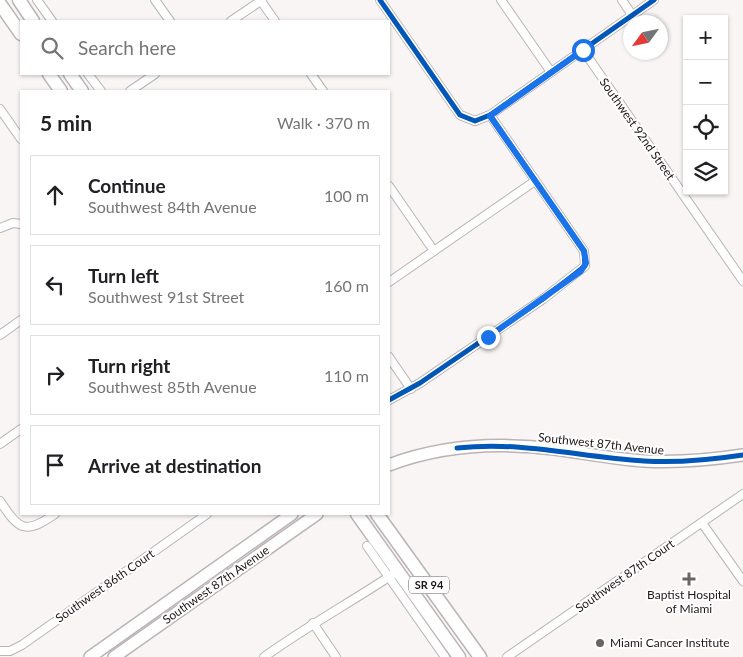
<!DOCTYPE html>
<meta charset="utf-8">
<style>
body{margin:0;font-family:Lato,sans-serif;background:#f2f2f2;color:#202124}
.controls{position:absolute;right:15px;top:15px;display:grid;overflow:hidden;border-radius:0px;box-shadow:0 1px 4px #0004}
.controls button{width:45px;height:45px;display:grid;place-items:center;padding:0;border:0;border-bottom:1px solid #e0e0e0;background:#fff;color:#202124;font:25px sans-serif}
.compass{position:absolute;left:623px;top:15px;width:45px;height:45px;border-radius:50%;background:#fff;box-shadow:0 1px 4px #0004;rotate:237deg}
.stop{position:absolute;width:15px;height:15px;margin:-11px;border:4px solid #1a73e8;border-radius:50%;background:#fff}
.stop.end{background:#1a73e8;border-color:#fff;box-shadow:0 1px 5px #0008}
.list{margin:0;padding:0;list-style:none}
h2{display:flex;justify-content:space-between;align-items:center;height:65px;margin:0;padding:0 20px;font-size:21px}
h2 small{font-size:16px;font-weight:400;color:#757577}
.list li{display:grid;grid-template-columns:32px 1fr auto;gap:15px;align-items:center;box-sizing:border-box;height:80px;margin:0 10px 10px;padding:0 10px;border:1px solid #e0e0e0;border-radius:0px}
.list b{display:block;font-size:19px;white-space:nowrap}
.list p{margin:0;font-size:16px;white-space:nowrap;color:#757577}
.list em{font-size:16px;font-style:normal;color:#757577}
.icon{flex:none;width:28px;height:28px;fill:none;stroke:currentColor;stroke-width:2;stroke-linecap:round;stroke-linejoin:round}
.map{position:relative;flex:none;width:743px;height:657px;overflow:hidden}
.search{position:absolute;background:#fff;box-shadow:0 1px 4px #0004;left:20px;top:20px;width:370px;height:55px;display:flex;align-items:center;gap:12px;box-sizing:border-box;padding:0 18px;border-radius:0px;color:#757577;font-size:19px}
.panel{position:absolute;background:#fff;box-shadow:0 1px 4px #0004;left:20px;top:90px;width:370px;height:425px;border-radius:0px}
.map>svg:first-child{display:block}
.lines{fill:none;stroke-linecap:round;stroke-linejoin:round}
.street-casing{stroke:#bbb3b4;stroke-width:10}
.secondary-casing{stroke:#bbb3b4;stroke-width:14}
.primary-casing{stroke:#bbb3b4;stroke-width:15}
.street{stroke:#fefefe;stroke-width:8}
.secondary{stroke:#fefefe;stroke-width:11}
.primary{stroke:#fefefe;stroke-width:12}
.cycleway-casing{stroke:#fff;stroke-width:8}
.cycleway{stroke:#0057b8;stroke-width:5}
.route{stroke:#1a73e8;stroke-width:6}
.poi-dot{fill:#6c6364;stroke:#fff;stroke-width:2}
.labels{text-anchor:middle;stroke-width:4;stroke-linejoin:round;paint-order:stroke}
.shield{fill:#fff;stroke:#635b5c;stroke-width:1}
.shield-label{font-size:11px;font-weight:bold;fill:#201516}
.street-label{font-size:12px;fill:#201516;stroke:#fff}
.poi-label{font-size:12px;fill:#201516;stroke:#fff}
</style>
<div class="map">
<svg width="743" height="657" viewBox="0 0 743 657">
<rect width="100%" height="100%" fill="#faf5f5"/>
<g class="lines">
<defs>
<g id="street">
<path d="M37,0L52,21"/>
<path d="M155,0L170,21"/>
<path d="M380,0L460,115L475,121L490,115L654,0"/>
<path d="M501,0L551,72"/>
<path d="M622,0L632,15"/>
<path d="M261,1L275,21"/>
<path d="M231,21L262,0"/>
<path d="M583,50L743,281"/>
<path d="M88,74L101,91"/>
<path d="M311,74L323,91"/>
<path d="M130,91L155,74"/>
<path d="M0,109L21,139"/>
<path d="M389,186L434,251"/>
<path d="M0,228L13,223L21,224"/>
<path d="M389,282L535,181"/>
<path d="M0,335L21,320"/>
<path d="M389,357L411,389"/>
<path d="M389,400L420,383L543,299L585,266L584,251L490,115"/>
<path d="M0,444L21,429"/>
<path d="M0,501C19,530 25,535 55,514"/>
<path d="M702,523L743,581"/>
<path d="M367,546L445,657"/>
<path d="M313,623L336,657"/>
<path d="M0,651H10L22,645L207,514"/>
<path d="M264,657C307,626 353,601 398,571"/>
<path d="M507,657L743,494"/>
</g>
<g id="secondary">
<path d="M389,465C442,445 498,442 554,449C584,453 614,459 644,461C678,463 710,460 743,455"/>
<path d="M90,657L292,514"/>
<path d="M114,657L317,514"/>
</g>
<g id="primary">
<path d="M19,0L33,21"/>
<path d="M0,4L21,34"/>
<path d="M49,74L61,91"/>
<path d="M70,74L82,91"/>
<path d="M357,514L459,657"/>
<path d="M377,514L480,657"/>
</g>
</defs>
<use href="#street" class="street-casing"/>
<use href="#secondary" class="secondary-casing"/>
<use href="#primary" class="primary-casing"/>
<use href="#street" class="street"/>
<use href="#secondary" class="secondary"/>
<use href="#primary" class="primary"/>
<defs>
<g id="cycleway">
<path d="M380,0L460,115L475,121L490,115L654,0"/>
<path d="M389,400L420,383L543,299L585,266L584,251L490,115"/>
<path d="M457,448C525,441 578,457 644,461C677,463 710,460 743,455"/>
</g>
</defs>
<use href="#cycleway" class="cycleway-casing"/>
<use href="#cycleway" class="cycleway"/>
</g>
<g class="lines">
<path class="route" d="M488,337L581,271L586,263L584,251L490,116L583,50"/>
</g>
<g class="poi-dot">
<path d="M686.5 571.5h5v5h5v5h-5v5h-5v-5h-5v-5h5z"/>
<circle cx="600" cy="643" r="5"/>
</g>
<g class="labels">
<rect class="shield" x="409" y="576.5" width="40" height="17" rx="4"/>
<g class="shield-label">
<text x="429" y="589">SR 94</text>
</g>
<g class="street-label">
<text transform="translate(637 129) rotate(55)" y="4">Southwest 92nd Street</text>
<text transform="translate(601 444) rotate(6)" y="4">Southwest 87th Avenue</text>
<text transform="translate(625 576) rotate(-35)" y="4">Southwest 87th Court</text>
<text transform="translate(216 585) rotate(-35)" y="4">Southwest 87th Avenue</text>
<text transform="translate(105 586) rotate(-35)" y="4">Southwest 86th Court</text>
</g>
<g class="poi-label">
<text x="689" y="599">Baptist Hospital<tspan x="689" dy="14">of Miami</tspan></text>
<text x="610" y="647" text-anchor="start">Miami Cancer Institute</text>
</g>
</g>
</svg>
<div class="controls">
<button>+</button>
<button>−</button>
<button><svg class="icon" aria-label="locate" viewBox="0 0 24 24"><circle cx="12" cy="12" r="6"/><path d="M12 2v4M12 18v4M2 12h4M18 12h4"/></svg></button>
<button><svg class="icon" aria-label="layers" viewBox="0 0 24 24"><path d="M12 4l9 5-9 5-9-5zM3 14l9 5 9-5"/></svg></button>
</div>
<svg class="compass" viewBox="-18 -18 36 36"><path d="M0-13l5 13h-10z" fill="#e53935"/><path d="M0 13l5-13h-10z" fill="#757577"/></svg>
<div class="stop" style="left:583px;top:50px"></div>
<div class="stop end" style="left:488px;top:337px"></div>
<div class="search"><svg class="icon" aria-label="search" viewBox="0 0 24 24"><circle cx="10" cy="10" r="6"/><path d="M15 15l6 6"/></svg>Search here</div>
<section class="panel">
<h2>5 min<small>Walk · 370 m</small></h2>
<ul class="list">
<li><svg class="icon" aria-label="ahead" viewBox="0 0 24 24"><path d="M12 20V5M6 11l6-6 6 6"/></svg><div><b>Continue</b><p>Southwest 84th Avenue</p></div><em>100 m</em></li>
<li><svg class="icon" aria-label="left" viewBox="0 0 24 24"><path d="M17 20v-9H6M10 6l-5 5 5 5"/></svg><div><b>Turn left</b><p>Southwest 91st Street</p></div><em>160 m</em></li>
<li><svg class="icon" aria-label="right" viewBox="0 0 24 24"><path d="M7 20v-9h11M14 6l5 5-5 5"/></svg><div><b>Turn right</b><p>Southwest 85th Avenue</p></div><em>110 m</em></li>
<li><svg class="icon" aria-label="arrive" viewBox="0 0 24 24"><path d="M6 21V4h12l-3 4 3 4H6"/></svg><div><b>Arrive at destination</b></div></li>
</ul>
</section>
</div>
